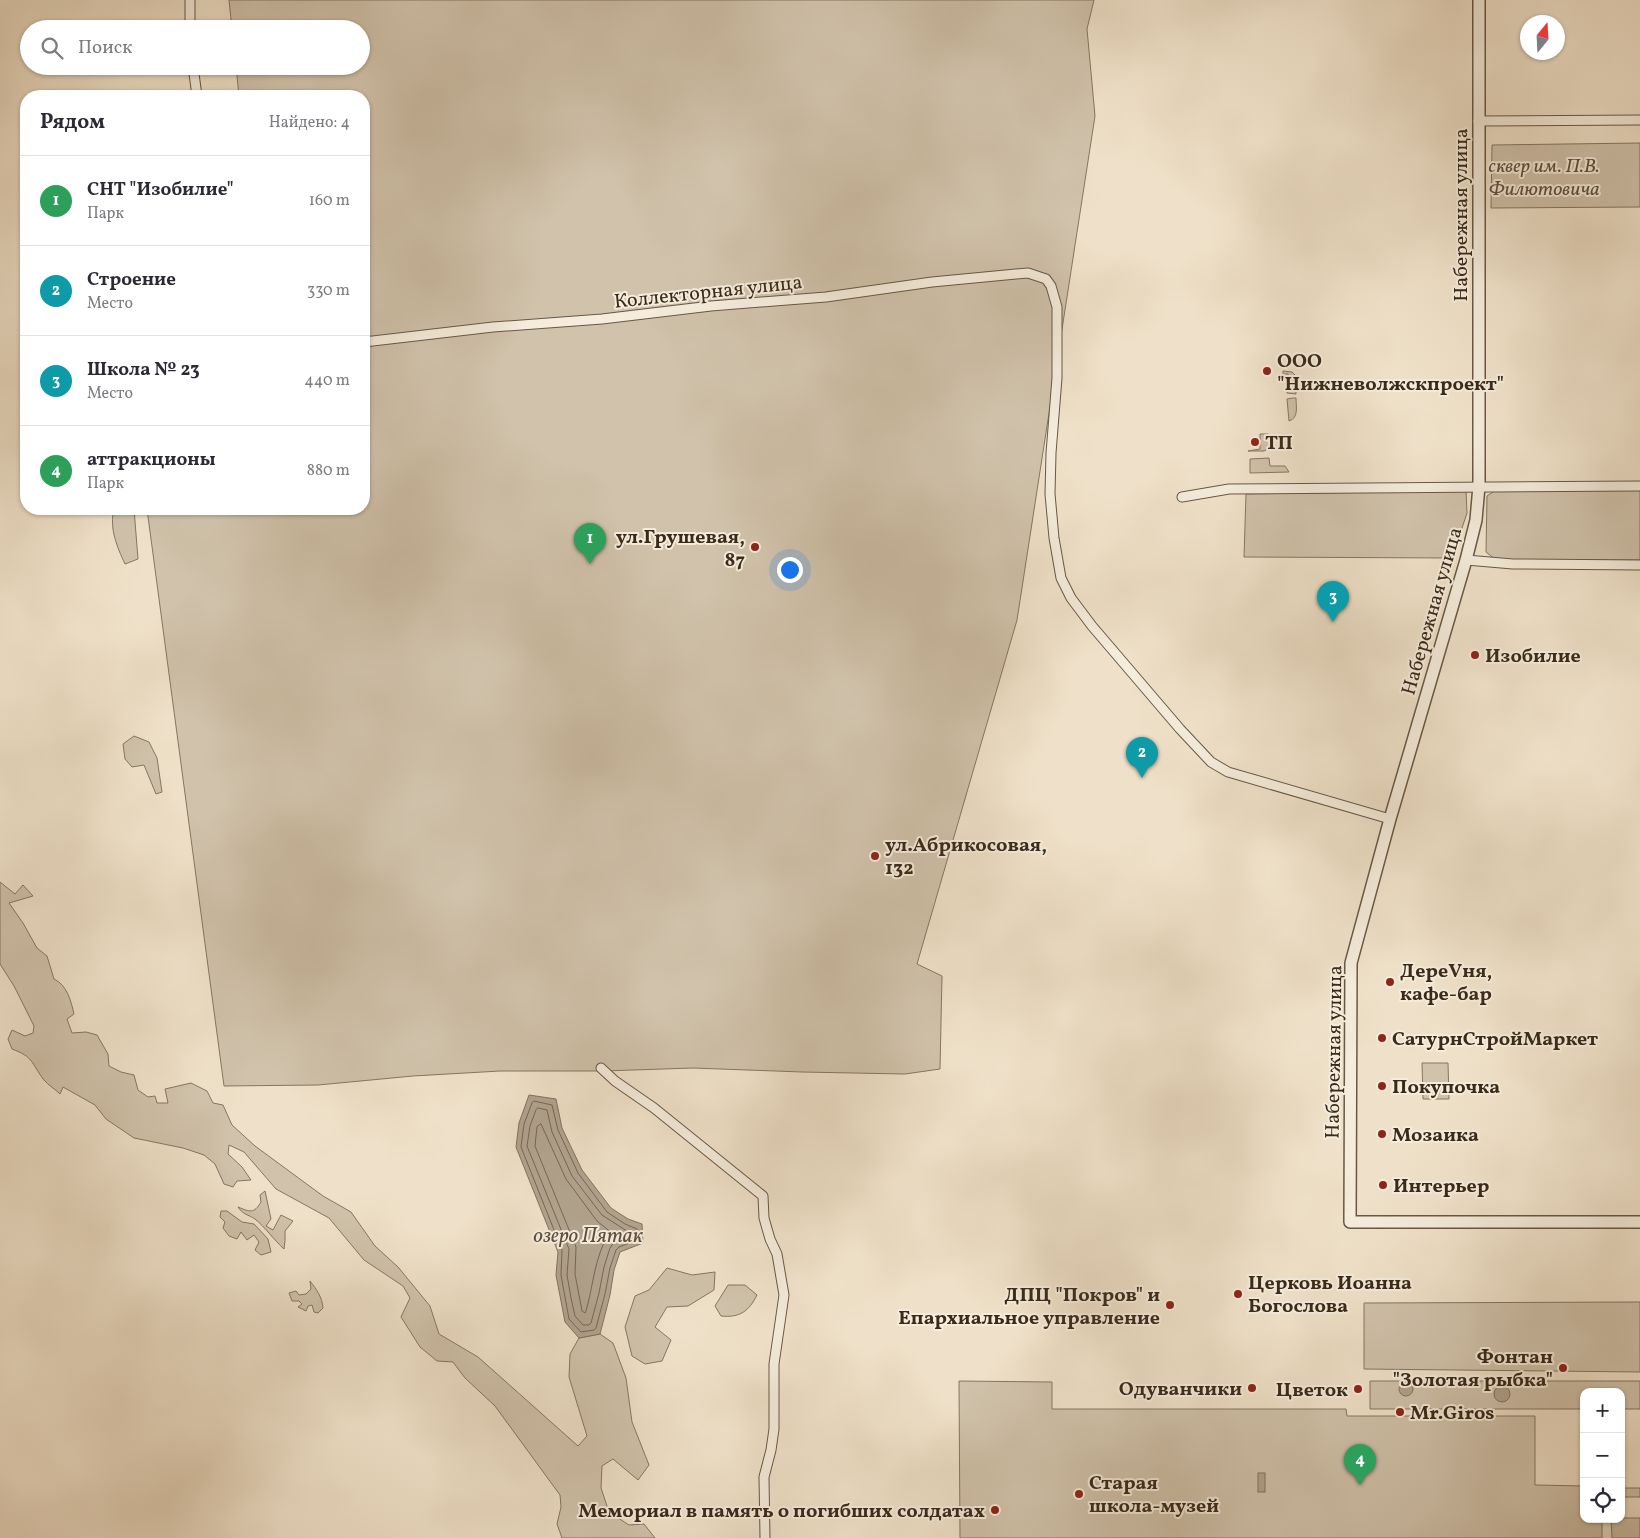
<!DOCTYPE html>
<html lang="ru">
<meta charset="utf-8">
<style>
body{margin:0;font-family:Vollkorn,serif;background:#f7f7f7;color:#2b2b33}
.controls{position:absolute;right:15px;bottom:15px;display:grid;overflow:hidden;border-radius:10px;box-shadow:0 1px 4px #0004}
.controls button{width:45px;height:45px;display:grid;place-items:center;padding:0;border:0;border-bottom:1px solid #e1e1e2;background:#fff;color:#2b2b33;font:25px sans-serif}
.compass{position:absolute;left:1520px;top:15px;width:45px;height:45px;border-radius:50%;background:#fff;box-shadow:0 1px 4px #0004;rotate:18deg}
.you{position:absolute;left:789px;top:569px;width:18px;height:18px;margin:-12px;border:4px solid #fff;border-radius:50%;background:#1a73e8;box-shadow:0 0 0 8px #1a73e833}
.badge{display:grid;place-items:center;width:32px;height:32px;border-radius:50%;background:#d93025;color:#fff;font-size:16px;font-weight:700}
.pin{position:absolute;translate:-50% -41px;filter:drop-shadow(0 1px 2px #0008)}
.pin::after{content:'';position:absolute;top:26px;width:18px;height:15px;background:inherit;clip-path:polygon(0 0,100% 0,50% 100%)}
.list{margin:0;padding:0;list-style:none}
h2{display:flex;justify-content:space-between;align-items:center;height:65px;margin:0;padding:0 20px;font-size:21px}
h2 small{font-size:16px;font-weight:400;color:#7c7c81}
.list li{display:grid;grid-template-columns:32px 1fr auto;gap:15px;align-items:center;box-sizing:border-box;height:90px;padding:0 20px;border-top:1px solid #e1e1e2}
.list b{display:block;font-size:19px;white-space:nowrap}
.list p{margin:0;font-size:16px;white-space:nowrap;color:#7c7c81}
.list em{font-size:16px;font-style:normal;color:#7c7c81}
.icon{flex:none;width:28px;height:28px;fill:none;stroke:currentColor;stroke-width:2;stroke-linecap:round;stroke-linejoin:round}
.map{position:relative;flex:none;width:1640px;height:1538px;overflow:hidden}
.search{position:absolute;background:#fff;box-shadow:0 1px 4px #0004;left:20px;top:20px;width:350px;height:55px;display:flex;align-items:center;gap:12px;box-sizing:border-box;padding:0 18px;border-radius:28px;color:#7c7c81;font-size:19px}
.panel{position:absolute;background:#fff;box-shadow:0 1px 4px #0004;left:20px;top:90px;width:350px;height:425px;border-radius:20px}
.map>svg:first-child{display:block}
.green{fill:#d0c2ab;stroke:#857662}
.water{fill:#b1a38e;stroke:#817360}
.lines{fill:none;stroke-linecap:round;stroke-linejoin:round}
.shore{stroke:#766654;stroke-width:1}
.minor-casing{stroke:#675846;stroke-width:11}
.tertiary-casing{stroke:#675846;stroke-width:14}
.minor{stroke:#f5ecdc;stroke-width:9}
.tertiary{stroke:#f5ecdc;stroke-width:11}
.poi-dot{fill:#8f2418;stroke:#f5ecdc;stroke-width:2}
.labels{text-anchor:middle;stroke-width:4;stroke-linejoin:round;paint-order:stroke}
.park-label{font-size:20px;font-style:italic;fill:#60503e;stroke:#f5ecdc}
.street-label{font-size:20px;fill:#3a2a1a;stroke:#f5ecdc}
.poi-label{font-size:20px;font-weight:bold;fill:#3a2a1a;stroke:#f5ecdc;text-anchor:start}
.water-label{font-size:21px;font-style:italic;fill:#5e4e3d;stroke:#f5ecdc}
</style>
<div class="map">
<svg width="1640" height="1538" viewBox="0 0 1640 1538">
<rect width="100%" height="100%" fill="#efe1c9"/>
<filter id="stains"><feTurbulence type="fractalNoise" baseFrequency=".004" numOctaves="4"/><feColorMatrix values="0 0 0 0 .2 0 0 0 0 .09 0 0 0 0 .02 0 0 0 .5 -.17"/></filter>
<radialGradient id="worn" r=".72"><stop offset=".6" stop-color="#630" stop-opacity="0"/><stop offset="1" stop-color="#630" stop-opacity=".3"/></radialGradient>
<g class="green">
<path d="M229,0H1094L1087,29L1095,116L1017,620L917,964L942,976L940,1069L905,1074L802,1072L693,1068L603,1071H500L413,1076L318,1085L224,1086L147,509H364V96H239L236,66H361V29H232Z"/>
<path d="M1640,143V207L1491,208L1492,145Z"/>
<path d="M1283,371L1292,372L1295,375L1296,394L1287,393L1288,374H1283Z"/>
<path d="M1293,398H1296C1296,406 1299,418 1289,421L1287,399Z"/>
<path d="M1260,434H1268L1272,436L1270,448L1264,451H1248L1260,449Z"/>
<path d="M1269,458L1270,466H1285L1289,472L1250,473V459Z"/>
<path d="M1640,487V560H1496L1486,552L1487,496L1496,490Z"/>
<path d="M1466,491L1467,513L1452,558L1244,557L1246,494Z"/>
<path d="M114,509H134L138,559L125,564C117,547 109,528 114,509Z"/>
<path d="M134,736L149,742L157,758L162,792L156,794L144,765L132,767L125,759L123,744Z"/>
<path d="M0,882L15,894L23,885L33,896L9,903L23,923L37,948L47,956L54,979C67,985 71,1001 74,1014L67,1019L72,1033L86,1032L97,1035L108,1054L109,1066L121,1072L134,1075L138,1090L148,1097L155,1096L157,1103H168L165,1089L191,1083L207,1091L213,1103L223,1105L232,1125L255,1146L323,1196L351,1212L375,1246L398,1267L430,1306L439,1334L478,1357L578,1446L587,1436L569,1377L570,1354L579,1338L600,1334L613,1343L626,1378L632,1422L649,1465L638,1480L613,1459L602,1466L601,1488L609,1512L629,1525L644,1524L655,1538H562L557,1524L561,1507L560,1495L495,1406L465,1378L453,1362L437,1361L420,1347L401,1317L410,1298L403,1286L364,1260L329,1218L276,1189L244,1152L229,1145L228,1154L242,1167L251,1180L237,1181L233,1187L224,1184L215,1164L204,1155L183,1148L134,1138L106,1119L95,1105L63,1087L60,1094C55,1089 48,1085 44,1080C31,1063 34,1057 12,1049L8,1039L12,1030L25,1036L33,1033L34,1026L14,986L0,964Z"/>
<path d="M1422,1063H1448L1449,1099H1423Z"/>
<path d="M265,1191L271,1219L266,1226L273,1230L281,1215L293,1221L285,1231V1241L284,1249C274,1240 265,1227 255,1219C249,1215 242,1214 238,1207C250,1212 254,1214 261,1202L260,1195Z"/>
<path d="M221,1211H227L242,1222L254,1224L268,1239L271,1252L261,1255L255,1250L259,1242L254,1235L247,1240L241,1232L237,1239L229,1236L223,1228L225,1222L220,1217Z"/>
<path d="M667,1268L692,1275L715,1272L714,1290L688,1306L667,1307L655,1327L671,1340L662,1361L645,1364L632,1356L625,1327L635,1296L649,1290Z"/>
<path d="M310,1281C317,1290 322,1297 323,1308L318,1313L314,1312L312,1305L308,1306L306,1311L298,1307L302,1304L299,1301H292L289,1293L296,1291L299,1295L306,1294L311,1289Z"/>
<path d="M728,1285H745L757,1295C749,1311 740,1318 721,1316L715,1306Z"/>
<path d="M1640,1302V1372L1364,1369V1303Z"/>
<path d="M959,1381L1052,1382V1409H1346L1347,1416H1535V1485L1584,1486V1519H1602V1538H960Z"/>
<path d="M1370,1381H1640V1409H1621V1392H1584V1409H1370Z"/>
<rect x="1621" y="1488" width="19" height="9"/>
<path d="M1621,1518H1640V1538H1612L1611,1519Z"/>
</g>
<g class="water">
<path d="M529,1095L556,1099L562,1128L582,1170L611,1208L628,1219L642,1224L643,1243L620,1252L614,1270L610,1295L600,1334L579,1338L565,1322L556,1275L558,1252L516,1147L519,1123Z"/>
<circle cx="1406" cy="1389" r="7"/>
<circle cx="1502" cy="1394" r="8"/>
<rect x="1258" y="1473" width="7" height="19"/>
</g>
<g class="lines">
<g class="shore">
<path d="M534,1101L552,1105L558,1130L578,1173L607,1212L625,1224L637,1229V1240L619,1247L616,1250L610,1268L605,1294L596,1328L594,1330L581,1332L569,1319L561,1275L562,1250L521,1147L524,1124L532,1103Z"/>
<path d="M538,1108L547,1110L552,1132L572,1176L602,1215L630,1233L629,1236L615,1241L610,1248L604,1267L599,1293L591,1323L589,1325H583L575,1316L571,1298L567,1275L569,1249L527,1146L530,1126L536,1110Z"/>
<path d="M541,1124L566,1179L597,1221L612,1233C610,1237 605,1240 603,1245C594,1266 592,1290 586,1311L585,1313L582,1311L575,1274L576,1247L535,1146L537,1127Z"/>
</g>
<defs>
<g id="minor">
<path d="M190,0V29"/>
<path d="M193,66L197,96"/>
<path d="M1478,121L1640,120"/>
<path d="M364,342L493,327L602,319L711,306L826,297L932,282L1016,274L1028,273L1046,279L1051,286L1057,307V378L1051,453L1050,494L1054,538L1061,578L1071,598L1092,626L1180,729L1211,762L1228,772L1390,819"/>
<path d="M1182,497L1229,489L1640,486"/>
<path d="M1466,560L1513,564L1640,565"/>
<path d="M601,1068L615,1081L654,1108L763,1196L764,1218L770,1239L777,1254L784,1295L774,1364V1429L771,1450L764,1477L765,1538"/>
</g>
<path id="tertiary" d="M1479,0V486L1476,520L1466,560L1390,819L1351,963L1350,1222H1640"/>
</defs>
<use href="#minor" class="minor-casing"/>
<use href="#tertiary" class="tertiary-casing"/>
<use href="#minor" class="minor"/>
<use href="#tertiary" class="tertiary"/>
</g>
<g class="poi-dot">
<circle cx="1267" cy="371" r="5"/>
<circle cx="1255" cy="442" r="5"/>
<circle cx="755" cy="547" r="5"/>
<circle cx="1475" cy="655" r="5"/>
<circle cx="875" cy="856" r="5"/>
<circle cx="1390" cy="982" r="5"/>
<circle cx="1382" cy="1038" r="5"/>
<circle cx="1382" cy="1086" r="5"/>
<circle cx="1382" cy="1134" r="5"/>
<circle cx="1383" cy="1185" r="5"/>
<circle cx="1238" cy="1294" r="5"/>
<circle cx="1170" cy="1305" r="5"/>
<circle cx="1563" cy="1368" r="5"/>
<circle cx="1252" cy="1388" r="5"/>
<circle cx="1358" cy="1389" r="5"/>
<circle cx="1400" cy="1412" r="5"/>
<circle cx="1079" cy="1494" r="5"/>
<circle cx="995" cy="1510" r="5"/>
</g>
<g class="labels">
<g class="park-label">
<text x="1544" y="172">сквер им. П.В.<tspan x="1544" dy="23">Филютовича</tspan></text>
</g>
<g class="street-label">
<text transform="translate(1460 215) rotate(-90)" y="7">Набережная улица</text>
<text transform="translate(708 291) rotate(-6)" y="7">Коллекторная улица</text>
<text transform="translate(1431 611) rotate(-74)" y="7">Набережная улица</text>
<text transform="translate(1333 1052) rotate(-89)" y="7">Набережная улица</text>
</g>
<g class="poi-label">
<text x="1277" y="367">ООО<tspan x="1277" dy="23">"Нижневолжскпроект"</tspan></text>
<text x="1265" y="449">ТП</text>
<text x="745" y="543" text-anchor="end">ул.Грушевая,<tspan x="745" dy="23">87</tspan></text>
<text x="1485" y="662">Изобилие</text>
<text x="885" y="851">ул.Абрикосовая,<tspan x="885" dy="23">132</tspan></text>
<text x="1400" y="977">ДереVня,<tspan x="1400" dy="23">кафе-бар</tspan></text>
<text x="1392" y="1045">СатурнСтройМаркет</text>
<text x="1392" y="1093">Покупочка</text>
<text x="1392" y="1141">Мозаика</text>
<text x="1393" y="1192">Интерьер</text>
<text x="1248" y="1289">Церковь Иоанна<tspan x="1248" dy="23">Богослова</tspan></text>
<text x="1160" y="1301" text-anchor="end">ДПЦ "Покров" и<tspan x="1160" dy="23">Епархиальное управление</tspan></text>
<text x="1553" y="1363" text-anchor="end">Фонтан<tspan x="1553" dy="23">"Золотая рыбка"</tspan></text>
<text x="1242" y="1395" text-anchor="end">Одуванчики</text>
<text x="1348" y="1396" text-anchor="end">Цветок</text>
<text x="1410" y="1419">Mr.Giros</text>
<text x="1089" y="1489">Старая<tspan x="1089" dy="23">школа-музей</tspan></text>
<text x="985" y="1517" text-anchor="end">Мемориал в память о погибших солдатах</text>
</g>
<g class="water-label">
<text x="588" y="1242">озеро Пятак</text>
</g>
</g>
<rect width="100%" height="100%" filter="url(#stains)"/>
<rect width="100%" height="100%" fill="url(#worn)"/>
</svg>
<div class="controls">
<button>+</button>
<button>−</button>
<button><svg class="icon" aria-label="locate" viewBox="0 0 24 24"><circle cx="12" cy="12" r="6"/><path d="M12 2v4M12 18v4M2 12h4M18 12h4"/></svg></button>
</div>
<svg class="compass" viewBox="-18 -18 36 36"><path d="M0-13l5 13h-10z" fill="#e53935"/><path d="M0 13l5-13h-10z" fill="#7c7c81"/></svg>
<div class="you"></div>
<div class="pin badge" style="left:590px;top:564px;background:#2e9e5b">1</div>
<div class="pin badge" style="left:1142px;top:778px;background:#0f9aa8">2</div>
<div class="pin badge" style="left:1333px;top:622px;background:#0f9aa8">3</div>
<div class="pin badge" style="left:1360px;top:1485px;background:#2e9e5b">4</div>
<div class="search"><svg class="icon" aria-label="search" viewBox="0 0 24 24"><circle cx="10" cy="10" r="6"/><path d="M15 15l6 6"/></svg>Поиск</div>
<section class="panel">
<h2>Рядом<small>Найдено: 4</small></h2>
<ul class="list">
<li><span class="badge" style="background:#2e9e5b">1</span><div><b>СНТ &quot;Изобилие&quot;</b><p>Парк</p></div><em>160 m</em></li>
<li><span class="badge" style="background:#0f9aa8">2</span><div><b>Строение</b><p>Место</p></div><em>330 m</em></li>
<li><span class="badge" style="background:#0f9aa8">3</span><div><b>Школа № 23</b><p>Место</p></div><em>440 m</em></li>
<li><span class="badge" style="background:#2e9e5b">4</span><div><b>аттракционы</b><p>Парк</p></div><em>880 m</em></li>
</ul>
</section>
</div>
